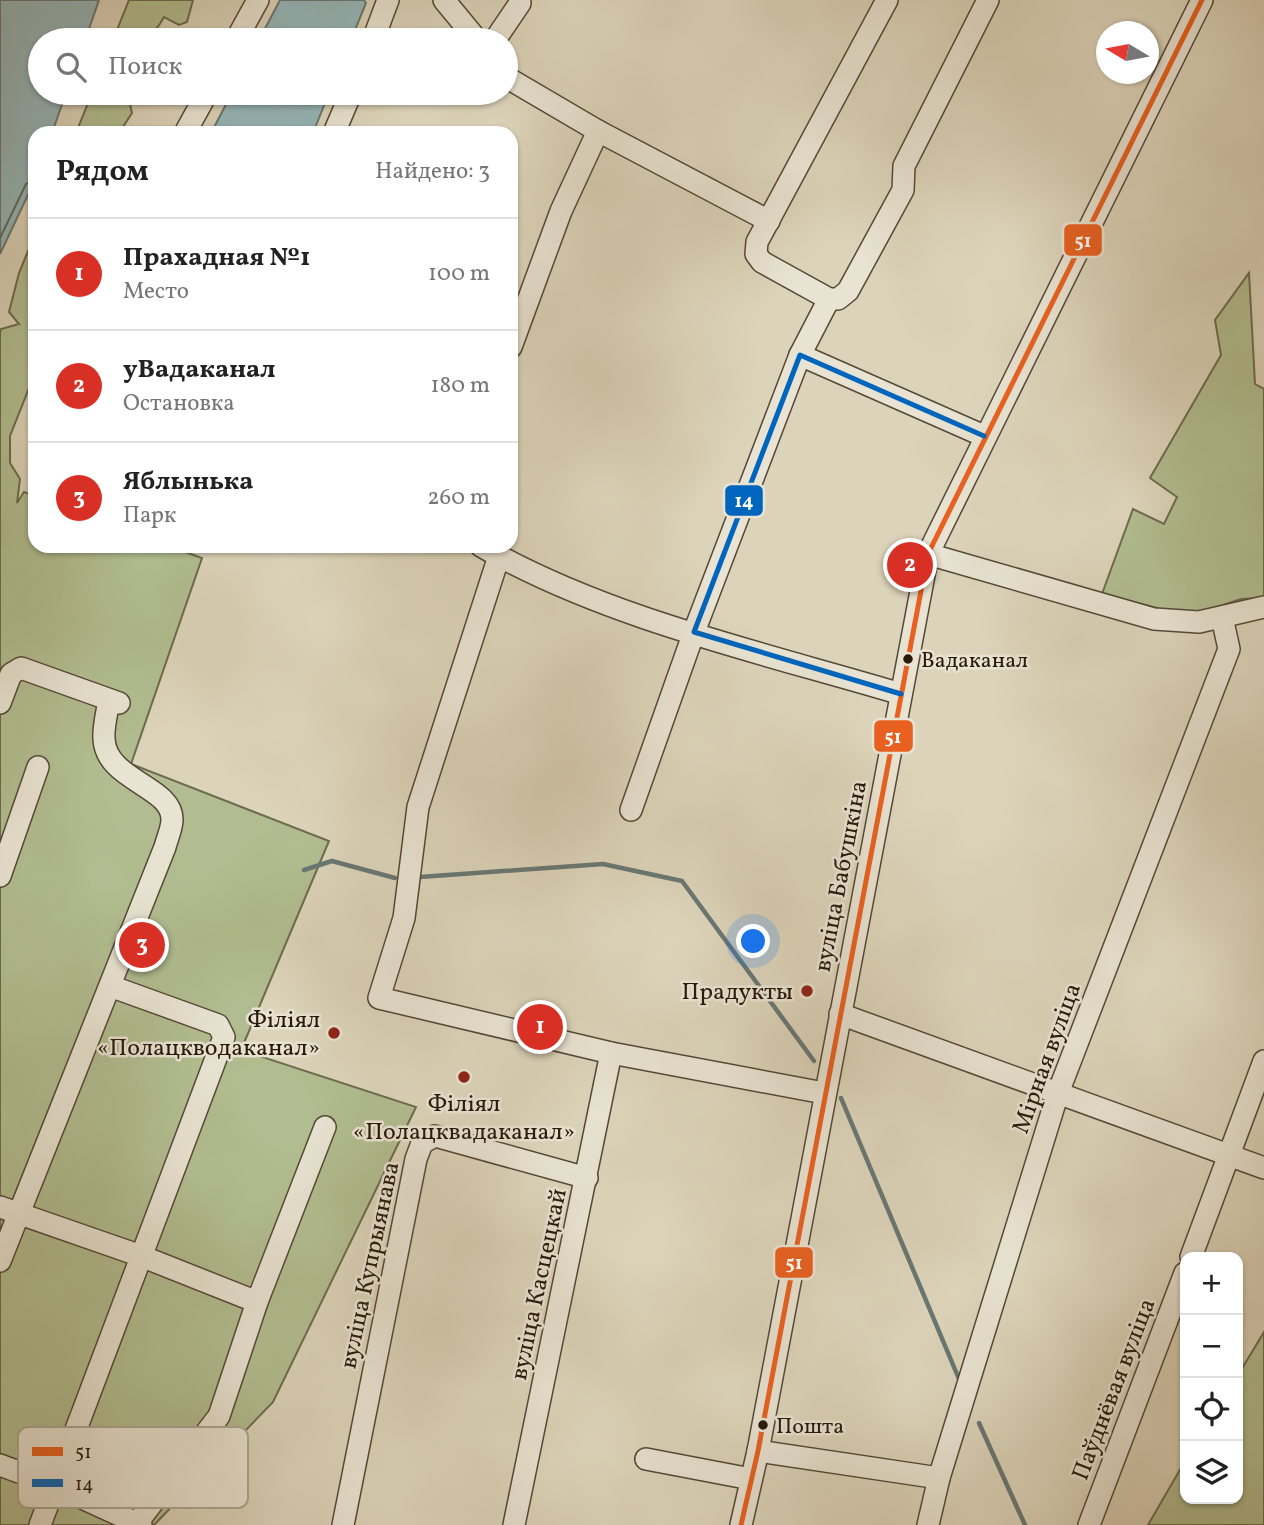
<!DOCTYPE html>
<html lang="ru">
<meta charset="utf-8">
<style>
body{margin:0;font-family:Vollkorn,serif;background:#f6f6f6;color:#222}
.controls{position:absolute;right:21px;bottom:21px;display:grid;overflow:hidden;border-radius:14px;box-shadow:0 2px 5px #0004}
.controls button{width:63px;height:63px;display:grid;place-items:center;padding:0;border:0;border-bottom:2px solid #e0e0e0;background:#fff;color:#222;font:35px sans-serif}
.compass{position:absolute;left:1096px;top:21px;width:63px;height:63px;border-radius:50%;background:#fff;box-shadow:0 2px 5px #0004;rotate:280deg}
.you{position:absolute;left:754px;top:942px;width:24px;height:24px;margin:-18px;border:5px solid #fff;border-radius:50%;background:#1a73e8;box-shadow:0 0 0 10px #1a73e833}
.badge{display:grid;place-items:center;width:46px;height:46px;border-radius:50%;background:#d93025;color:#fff;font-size:23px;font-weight:700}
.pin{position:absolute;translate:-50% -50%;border:4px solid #fff;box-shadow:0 2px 7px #0006}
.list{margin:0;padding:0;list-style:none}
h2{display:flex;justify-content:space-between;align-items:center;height:91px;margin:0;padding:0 28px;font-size:30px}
h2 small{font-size:23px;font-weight:400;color:#767676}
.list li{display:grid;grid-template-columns:46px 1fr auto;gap:21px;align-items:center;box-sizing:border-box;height:112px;padding:0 28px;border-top:2px solid #e0e0e0}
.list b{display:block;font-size:26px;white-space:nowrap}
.list p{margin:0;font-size:23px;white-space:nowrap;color:#767676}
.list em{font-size:23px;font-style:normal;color:#767676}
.icon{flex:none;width:38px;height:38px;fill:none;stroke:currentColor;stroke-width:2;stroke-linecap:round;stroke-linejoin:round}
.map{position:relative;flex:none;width:1264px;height:1525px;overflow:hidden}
.search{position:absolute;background:#fff;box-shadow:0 2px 5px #0004;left:28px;top:28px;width:490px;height:77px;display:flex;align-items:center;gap:18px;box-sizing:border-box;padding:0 24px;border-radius:38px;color:#767676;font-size:26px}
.panel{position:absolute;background:#fff;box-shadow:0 2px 5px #0004;left:28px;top:126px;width:490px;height:427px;border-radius:21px}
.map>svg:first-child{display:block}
.green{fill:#b1bd90;stroke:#6c6b4d;stroke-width:2}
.water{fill:#95b6b9;stroke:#697773;stroke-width:2}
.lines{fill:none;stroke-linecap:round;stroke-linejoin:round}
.shore{stroke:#5e6862;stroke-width:2}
.stream{stroke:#697773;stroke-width:4.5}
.minor-casing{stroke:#554836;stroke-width:24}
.minor{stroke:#e8e3d2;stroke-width:21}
.bus-1-casing{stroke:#e8e3d2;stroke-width:10}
.bus-2-casing{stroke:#e8e3d2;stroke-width:10}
.bus-1{stroke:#e86121;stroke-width:5}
.bus-2{stroke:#0065bd;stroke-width:5}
.bus-dot{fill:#28190a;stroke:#e8e3d2;stroke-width:2.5}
.poi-dot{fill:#8f2418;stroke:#e8e3d2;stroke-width:2.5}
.labels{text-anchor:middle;stroke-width:5;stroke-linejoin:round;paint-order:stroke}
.bus-label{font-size:22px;fill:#28190a;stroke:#e8e3d2;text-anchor:start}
.street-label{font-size:24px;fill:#28190a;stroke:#e8e3d2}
.poi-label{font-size:24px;fill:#28190a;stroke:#e8e3d2;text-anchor:end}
.key{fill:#e8e3d2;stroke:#aea696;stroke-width:2}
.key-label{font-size:19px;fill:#28190a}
.line-badge{stroke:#e8e3d2;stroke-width:2.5}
.badge-label{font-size:19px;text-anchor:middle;font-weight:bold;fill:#fff}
</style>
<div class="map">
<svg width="1264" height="1525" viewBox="0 0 1264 1525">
<rect width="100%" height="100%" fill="#dcd4ba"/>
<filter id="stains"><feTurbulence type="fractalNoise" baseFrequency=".00286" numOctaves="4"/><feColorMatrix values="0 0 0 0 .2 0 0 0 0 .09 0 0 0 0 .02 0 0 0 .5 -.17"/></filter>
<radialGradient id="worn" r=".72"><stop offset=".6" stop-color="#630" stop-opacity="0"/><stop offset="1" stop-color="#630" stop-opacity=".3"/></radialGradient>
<g class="green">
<path d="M129,0H193L187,22L179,25L164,17C150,43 141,40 113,40Z"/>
<path d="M92,93H135L130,104L132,113L119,133H76Z"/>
<path d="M35,234L33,378L10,436V463L20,479L17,503L24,492L35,496V546H169L202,558L131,764L329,841L241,1050L416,1107L273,1402L154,1525H0V333L1,329L19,324L9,312L19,273Z"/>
<path d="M1249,273L1255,384L1264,389V598L1241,599L1202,612L1165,610L1102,594L1133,509L1164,524L1177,497L1150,478L1221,355L1215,320Z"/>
<path d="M1264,1332V1525H1148L1185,1461V1499H1238V1375Z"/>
</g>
<g class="water">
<path d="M0,0H99L85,40H40V93H66L52,133H35V180L0,254Z"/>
<path d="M280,0H364L366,3L351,40H259Z"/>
<path d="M232,93H329L313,133H211Z"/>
</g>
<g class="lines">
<path class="shore" d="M0,238L26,184L35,179"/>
<g class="stream">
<path d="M304,870L332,861L395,878"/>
<path d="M420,877L603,864L682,881L814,1061"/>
<path d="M841,1098L959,1379"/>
<path d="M979,1423L1025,1525"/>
</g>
<defs>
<g id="minor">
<path d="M444,0L477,40"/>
<path d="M887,0L757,242L756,254L762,262L829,299H838L848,291L903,190L904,166L988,0"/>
<path d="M236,40L258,0"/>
<path d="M373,40L388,0"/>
<path d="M495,40L520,3"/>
<path d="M506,77L598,131L769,221"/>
<path d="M185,133L207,93"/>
<path d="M334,133L351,93"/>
<path d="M511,347L561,211L598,131"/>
<path d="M800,355L829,299"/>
<path d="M481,546C605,618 764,653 901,694"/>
<path d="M928,554L1154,619L1199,622L1264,607"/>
<path d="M499,556L418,807L404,918L379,998L611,1053L824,1093"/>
<path d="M0,703L11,674L21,668L119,703"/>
<path d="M631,810L694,632L800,355L984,436"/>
<path d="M0,876L38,767"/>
<path d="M840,1014L1264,1168"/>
<path d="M0,1207L141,1256L257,1302"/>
<path d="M1191,1257L1264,1061"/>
<path d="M0,1261L165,847C167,839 172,828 172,820C173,786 106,781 104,739C103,727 107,713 109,700"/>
<path d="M758,1451L939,1478"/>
<path d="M646,1459L751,1479"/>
<path d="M0,1465L56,1486L141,1525"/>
<path d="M137,1523L219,1416L257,1302L325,1127"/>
<path d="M40,1525L224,1037L218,1025L110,986"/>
<path d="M343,1525L416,1159L422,1143L435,1136L587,1178"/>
<path d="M514,1525L611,1053"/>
<path d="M741,1525L758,1451L928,554L1202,0"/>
<path d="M928,1525L939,1478L1058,1093L1229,649L1222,617"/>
<path d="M1089,1525L1185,1273"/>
</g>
</defs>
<use href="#minor" class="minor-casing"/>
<use href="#minor" class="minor"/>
<defs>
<path id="bus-1" d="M741,1525L758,1451L928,554L1202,0"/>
<path id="bus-2" d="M901,694L694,632L800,355L984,436"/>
</defs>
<use href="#bus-1" class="bus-1-casing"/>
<use href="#bus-2" class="bus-2-casing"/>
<use href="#bus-1" class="bus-1"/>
<use href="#bus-2" class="bus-2"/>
</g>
<g class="bus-dot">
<circle cx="908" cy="659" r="6"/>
<circle cx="763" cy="1425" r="6"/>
</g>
<g class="poi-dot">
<circle cx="807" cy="991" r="7"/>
<circle cx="334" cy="1033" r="7"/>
<circle cx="464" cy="1077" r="7"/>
</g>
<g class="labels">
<g class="bus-label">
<text x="921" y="667">Вадаканал</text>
<text x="776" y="1433">Пошта</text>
</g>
<g class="street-label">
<text transform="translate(840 876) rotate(-79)" y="8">вуліца Бабушкіна</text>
<text transform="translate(1046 1058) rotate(-70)" y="8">Мірная вуліца</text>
<text transform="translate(369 1265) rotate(-78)" y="8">вуліца Купрыянава</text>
<text transform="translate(538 1284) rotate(-78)" y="8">вуліца Касцецкай</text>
<text transform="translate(1113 1389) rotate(-69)" y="8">Паўднёвая вуліца</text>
</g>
<g class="poi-label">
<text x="793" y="999">Прадукты</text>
<text x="320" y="1027">Філіял<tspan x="320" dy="28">«Полацкводаканал»</tspan></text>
<text x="464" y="1111" text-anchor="middle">Філіял<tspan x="464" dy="28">«Полацквадаканал»</tspan></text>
</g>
</g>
<rect x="18" y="1427" width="230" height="81" rx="10" class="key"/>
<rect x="32" y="1447" width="31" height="9" fill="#e86121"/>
<rect x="32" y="1479" width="31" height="8" fill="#0065bd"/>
<g class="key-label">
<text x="75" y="1458">51</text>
<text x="75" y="1490">14</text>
</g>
<g class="line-badge">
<rect x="1063" y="223" width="40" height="34" rx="7" fill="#e86121"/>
<rect x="724" y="484" width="40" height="33" rx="7" fill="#0065bd"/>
<rect x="873" y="719" width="41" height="34" rx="7" fill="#e86121"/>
<rect x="774" y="1246" width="40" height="33" rx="7" fill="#e86121"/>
</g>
<g class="badge-label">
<text x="1083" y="247">51</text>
<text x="744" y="507">14</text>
<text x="893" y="743">51</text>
<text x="794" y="1269">51</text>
</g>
<rect width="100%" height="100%" filter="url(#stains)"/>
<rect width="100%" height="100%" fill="url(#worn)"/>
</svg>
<div class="controls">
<button>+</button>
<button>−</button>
<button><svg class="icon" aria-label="locate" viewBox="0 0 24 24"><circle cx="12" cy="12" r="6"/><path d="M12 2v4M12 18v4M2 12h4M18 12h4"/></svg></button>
<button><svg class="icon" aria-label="layers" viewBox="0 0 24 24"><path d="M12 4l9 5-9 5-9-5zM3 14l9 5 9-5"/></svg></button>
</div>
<svg class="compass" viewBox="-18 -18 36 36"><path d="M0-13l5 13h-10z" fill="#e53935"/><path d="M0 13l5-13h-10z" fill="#767676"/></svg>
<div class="you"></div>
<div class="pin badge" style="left:540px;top:1027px">1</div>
<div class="pin badge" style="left:910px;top:565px">2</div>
<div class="pin badge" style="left:142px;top:945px">3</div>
<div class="search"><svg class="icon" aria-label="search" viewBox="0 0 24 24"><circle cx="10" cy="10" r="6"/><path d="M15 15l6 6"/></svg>Поиск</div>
<section class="panel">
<h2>Рядом<small>Найдено: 3</small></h2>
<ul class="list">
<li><span class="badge">1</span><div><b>Прахадная №1</b><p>Место</p></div><em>100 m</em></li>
<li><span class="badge">2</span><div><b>уВадаканал</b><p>Остановка</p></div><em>180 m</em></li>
<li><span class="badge">3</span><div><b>Яблынька</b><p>Парк</p></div><em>260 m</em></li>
</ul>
</section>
</div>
